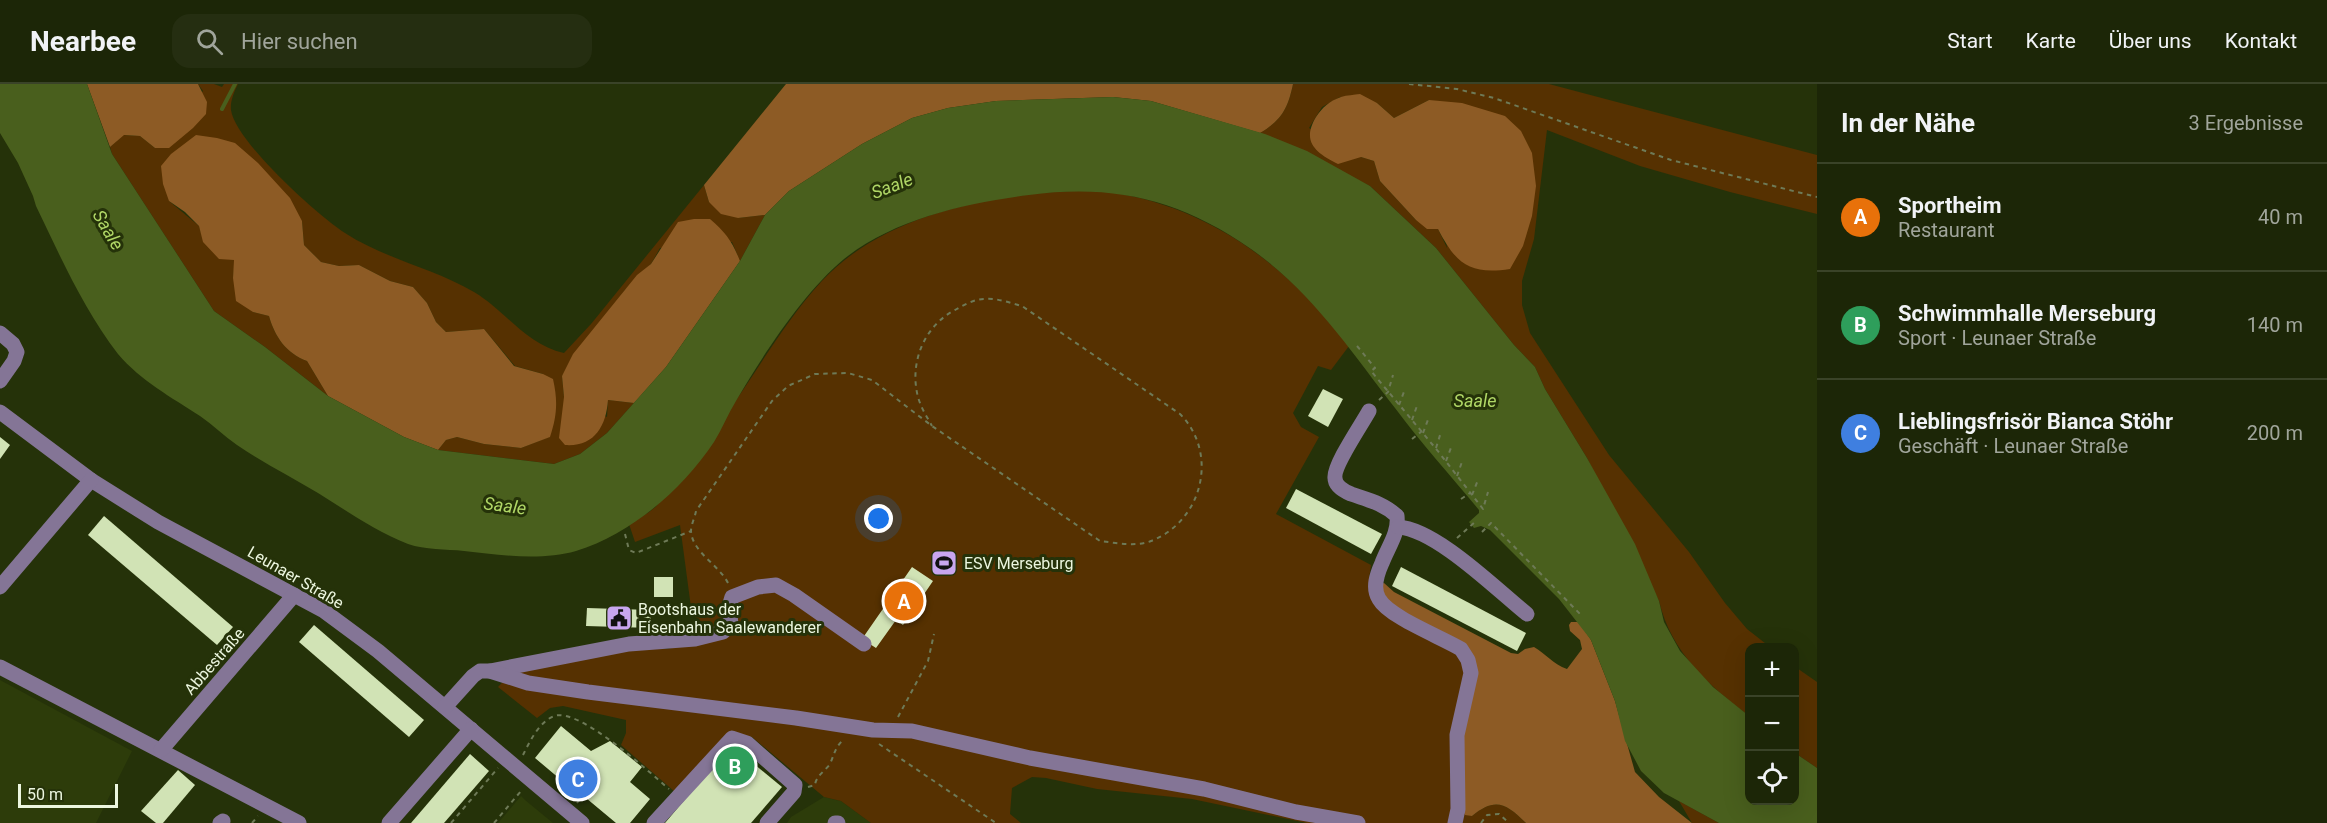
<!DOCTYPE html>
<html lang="de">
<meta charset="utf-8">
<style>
body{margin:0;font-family:Roboto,sans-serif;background:#252e11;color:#f1f3f6}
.controls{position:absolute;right:18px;bottom:18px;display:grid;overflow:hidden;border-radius:12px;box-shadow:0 6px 24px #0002}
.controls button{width:54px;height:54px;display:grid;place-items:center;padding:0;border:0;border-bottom:2px solid #3a4328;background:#1c2607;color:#f1f3f6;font:30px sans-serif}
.scale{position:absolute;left:18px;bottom:15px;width:100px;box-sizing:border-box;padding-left:6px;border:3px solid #ecf6df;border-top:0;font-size:16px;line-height:21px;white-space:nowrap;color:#ecf6df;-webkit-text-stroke:4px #253209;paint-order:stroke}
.you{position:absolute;left:879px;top:435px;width:21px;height:21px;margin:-15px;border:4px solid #fff;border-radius:50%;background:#1a73e8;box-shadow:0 0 0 9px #1a73e833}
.badge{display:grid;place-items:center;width:39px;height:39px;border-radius:50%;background:#2563eb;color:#fff;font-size:20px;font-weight:700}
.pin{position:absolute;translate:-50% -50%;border:3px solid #fff;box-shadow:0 2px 6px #0006}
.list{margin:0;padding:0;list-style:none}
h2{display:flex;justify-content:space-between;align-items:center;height:78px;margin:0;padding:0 24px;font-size:26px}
h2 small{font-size:20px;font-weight:400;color:#a0a59b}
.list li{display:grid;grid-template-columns:39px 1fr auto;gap:18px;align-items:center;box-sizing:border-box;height:108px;padding:0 24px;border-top:2px solid #3a4328}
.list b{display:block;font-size:22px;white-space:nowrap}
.list p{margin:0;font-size:20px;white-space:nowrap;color:#a0a59b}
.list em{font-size:20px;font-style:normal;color:#a0a59b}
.icon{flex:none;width:33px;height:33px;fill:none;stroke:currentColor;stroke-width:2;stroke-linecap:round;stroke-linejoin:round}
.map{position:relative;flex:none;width:1817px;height:739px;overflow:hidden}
header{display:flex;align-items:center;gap:36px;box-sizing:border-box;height:84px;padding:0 30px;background:#1c2607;border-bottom:2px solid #3a4328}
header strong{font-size:28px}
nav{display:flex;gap:33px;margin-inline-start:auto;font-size:21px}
.search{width:420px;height:54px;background:#252e11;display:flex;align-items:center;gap:15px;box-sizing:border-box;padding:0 21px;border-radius:18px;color:#a0a59b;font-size:22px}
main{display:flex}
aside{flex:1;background:#1c2607}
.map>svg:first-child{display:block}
.built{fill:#2d3c0a}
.green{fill:#563101;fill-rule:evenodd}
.forest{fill:#8d5b25}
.water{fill:#495f1d}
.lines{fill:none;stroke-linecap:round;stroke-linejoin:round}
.stream{stroke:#495f1d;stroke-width:4}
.building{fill:#d1e3b5}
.path{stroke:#6e7a57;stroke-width:2;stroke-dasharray:4.5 4.5;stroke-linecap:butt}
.minor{stroke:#847596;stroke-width:15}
.labels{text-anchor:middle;stroke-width:6;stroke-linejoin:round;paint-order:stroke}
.poi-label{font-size:16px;fill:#ecf6df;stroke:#253209;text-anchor:start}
.street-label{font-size:16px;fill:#ecf6df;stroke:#253209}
.water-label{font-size:18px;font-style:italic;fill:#b0d766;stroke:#253209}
</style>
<header>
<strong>Nearbee</strong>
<div class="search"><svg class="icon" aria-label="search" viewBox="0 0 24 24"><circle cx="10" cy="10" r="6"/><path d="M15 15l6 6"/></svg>Hier suchen</div>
<nav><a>Start</a><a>Karte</a><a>Über uns</a><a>Kontakt</a></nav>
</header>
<main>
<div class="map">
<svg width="1817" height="739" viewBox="0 0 1817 739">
<rect width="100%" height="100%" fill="#253209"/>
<g class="built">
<path d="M0,596L132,667L96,739H0Z"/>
<path d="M521,712L525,716L553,739H498Z"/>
<path d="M824,713L841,717L871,739H787L791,733Z"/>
</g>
<g class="green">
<path d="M198,0H214L222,3L224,0H238C234,8 230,18 231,26C235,57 318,132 345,149C385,175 433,184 474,208C506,227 526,261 564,269L591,240L704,101L709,118L738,134L765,131L740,177L732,158L660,164L651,180L625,206L562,292L564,313L607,333L608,316L634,319L607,349L580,370L554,380L438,366L446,356L457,353L484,360L521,364L549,353L543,290L515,282L484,245L446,248L436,238L427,219L413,203L390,197L359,181L339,182L321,178L304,161L302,137L169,117L199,142L204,158L235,176L233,194L253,228L269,232C275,253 286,269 307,277L328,312L265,263L214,227L112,70L110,63L123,51L140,52L155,64L203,7Z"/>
<path d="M1293,0H1549L1817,71V130L1730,108L1640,82L1547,46L1534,155L1522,197V221L1530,249L1609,371L1689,468L1725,519L1747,545L1770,563L1750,564L1749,632C1709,602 1671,568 1659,517L1587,374L1545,305L1535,283L1514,261L1436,164L1370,102L1260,49C1282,36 1288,24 1293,0ZM1340,13L1377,19L1394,34L1429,16L1447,164L1438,145L1416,136L1380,97L1374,77L1361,73L1309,44L1322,23Z"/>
<path d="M1095,106C1203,118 1284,177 1349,262L1331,286L1318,282L1293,329L1301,343L1319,353L1276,430L1371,481L1369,495L1380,501L1463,563L1472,732C1495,713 1506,719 1526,739H1307L1192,715L1097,705L1046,694L1032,693L1012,704L1010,730L1021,739H871L841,717L824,713L752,653L731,650L675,708L621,661L626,649V636L563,622L550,624L537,634L498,603L514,586L629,564L667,565L723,553L692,531L680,441L635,458L629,440C639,434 652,428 659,419C682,395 700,365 720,339C754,293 782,241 821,198C887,126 1002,108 1095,106Z"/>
<path d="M1794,582L1817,598V684L1795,669Z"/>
<path d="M1679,717L1719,739H1692Z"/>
</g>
<g class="forest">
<path d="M87,0H198L207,18L206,30L193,44L169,64H155L140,52L124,51L110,63Z"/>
<path d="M786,0H1293C1288,24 1282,36 1260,49L1151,17L1113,13L996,17L948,24L912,34L862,60L789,107L765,131L738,134L721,130L709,118L704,101Z"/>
<path d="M1360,10L1377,19L1394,34L1429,16L1462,19L1505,32L1521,47L1532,69L1536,102L1532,132L1523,162L1510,185C1470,191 1456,180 1438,145H1427L1416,136L1380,97L1374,77L1361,73L1338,80C1316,69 1301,58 1316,33C1322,24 1329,17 1341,13C1347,11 1354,11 1360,10Z"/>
<path d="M196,51L217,54L235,59L258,79L290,114L302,137L304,161L321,178L339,182L359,181L390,197L413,203L427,219L436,238L446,248L484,245L514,282L543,290L553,295C558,317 557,332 550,353L521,364L484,360L457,353L446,356L438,366L404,353L328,312L307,277C286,269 275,253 269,232L253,228L236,217L233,194L234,176L219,175L203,158L199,142L185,128L169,117L163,100L161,82L171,70Z"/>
<path d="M694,135H710C726,149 732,157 740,177L666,283L634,319L608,316C606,343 594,363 565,361L559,354L564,313L562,292L573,270L637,191L651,180L678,138Z"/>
<path d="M1384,499L1394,508L1511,569L1518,570L1525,565L1534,563C1546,570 1553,580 1567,585L1582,565L1580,556L1570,547L1569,541L1571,538H1579L1591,556L1615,617L1635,688L1659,713L1692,739H1526C1506,719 1495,713 1472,732L1465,731L1462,725L1461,657L1475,581L1389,523L1380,501Z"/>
</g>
<path class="water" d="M0,0H87L112,70L214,227L265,263L328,312L404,353L438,366L554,380L580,370L607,349L666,283L740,177L765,131L789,107L862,60L912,34L948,24L996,17L1113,13L1151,17L1265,50L1307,67L1370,102L1436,164L1514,261L1535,283L1545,305L1587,374L1635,460L1659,517L1664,538L1680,567L1713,603L1749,632L1750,716H1794L1795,669L1817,684V739H1719L1664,709L1641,687L1625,657L1615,617L1591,556L1559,515L1490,446L1481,442L1474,444L1469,438L1479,429V426C1451,392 1421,359 1395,324C1351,267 1311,207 1251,165C1179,115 1114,100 1029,111C966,119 894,135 844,175C803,209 763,271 736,317C728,330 722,345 714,358C682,406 631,450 576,467C541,477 499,471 464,467C446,465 425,466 408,460C375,447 347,427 318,409C291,393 263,379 237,361C224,352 213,341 200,332C171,313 141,297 118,270C84,226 60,172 36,122L33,112L18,79L0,49Z"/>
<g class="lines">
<path class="stream" d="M222,25L235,0"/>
</g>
<g class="building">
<path d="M1323,305L1343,315L1328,343L1308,332Z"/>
<path d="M0,353L10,361L0,375Z"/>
<path d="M1296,405L1382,450L1371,470L1286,424Z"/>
<path d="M104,432L233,543L217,561L88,451Z"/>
<path d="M912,483L933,497L903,541L896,536L876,564L862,555Z"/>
<path d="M1401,483L1526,549L1517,567L1392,502Z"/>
<rect x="654" y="493" width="19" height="20"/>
<path d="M587,524L651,526V544L586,542Z"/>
<path d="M314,541L424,636L409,653L299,558Z"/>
<path d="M561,642L591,667L610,657L642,683L630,698L650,715L630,739H616L586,714L588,712L576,702L573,706L535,674Z"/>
<path d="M731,661L782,703L751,739H665Z"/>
<path d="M470,670L489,687L444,739H411Z"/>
<path d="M178,686L195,701L163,739H156L141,727Z"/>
</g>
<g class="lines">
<g class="path">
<path d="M1409,0L1457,5L1494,14L1671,76L1817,113"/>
<path d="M1357,262L1375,284L1371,287L1437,366L1483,425L1488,408"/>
<path d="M1379,316L1388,308L1393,291"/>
<path d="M1399,321L1405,305"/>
<path d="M1412,336L1418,319"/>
<path d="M1423,349L1429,333"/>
<path d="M1412,355L1422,347"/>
<path d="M1436,364L1441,348"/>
<path d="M1446,377L1452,361"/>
<path d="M1457,392L1463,375"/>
<path d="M1472,411L1478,396"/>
<path d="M1461,415L1470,409"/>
<path d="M1482,448L1491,439L1582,532"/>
<path d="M625,450L629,466L636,469L691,447"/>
<path d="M1457,454L1475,438"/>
<path d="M728,499C719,481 692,468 691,447C691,441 695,433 696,427L772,317L788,302L815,290L848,289L872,296L932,342L1100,457C1117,459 1136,463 1151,457C1203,437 1219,369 1180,330L1022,222C1010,219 998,214 985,215C974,215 964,221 955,226C924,242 909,279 918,313C921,324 927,333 932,342"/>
<path d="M898,633L928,577L934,550"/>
<path d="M879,660L996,739"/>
<path d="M523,671C530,657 539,638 554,632C579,623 649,688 669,705"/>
<path d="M808,703L815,701C816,692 825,687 830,680C834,671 835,664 842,657"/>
<path d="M572,713L579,704"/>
<path d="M577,719L585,709"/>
<path d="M252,739L258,732"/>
<path d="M451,739L498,684"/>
<path d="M494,739L521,707"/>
<path d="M1481,739L1487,731L1499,730L1509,739"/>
</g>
<g class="minor">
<path d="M0,249L13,260L17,268L14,277L0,297"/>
<path d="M1369,327C1362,340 1333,382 1335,394C1335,402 1344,407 1351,410C1368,416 1383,419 1397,432C1399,449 1388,463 1382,479C1377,490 1372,504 1379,515C1389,533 1441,553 1461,565L1468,576L1471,589L1457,651L1458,725L1455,739"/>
<path d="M0,328L91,396L158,438L324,527L378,567L582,739"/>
<path d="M1398,443C1436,445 1497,506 1527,530"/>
<path d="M0,503L91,396"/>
<path d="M0,583L299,739"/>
<path d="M490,587L629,560L695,555L723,548L731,540L729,523L732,513L758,503L776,501L794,511L864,560"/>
<path d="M445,623L473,592L480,587H490L528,599L588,608L796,634L873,646L912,647L1030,674L1204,705L1296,728L1358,739"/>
<path d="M161,666L294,511"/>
<path d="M220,739L223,737"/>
<path d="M389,739L471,645"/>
<path d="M654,739L732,654L747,659L795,701L794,708L767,739"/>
<path d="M835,739H838"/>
</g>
</g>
<defs>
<symbol id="stadium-square" viewBox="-11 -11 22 22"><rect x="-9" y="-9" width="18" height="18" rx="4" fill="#c8a6ef" stroke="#253209"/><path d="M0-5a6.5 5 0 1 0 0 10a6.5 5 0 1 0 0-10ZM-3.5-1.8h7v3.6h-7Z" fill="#111"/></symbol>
<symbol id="civic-square" viewBox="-11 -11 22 22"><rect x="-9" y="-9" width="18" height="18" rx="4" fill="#c8a6ef" stroke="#253209"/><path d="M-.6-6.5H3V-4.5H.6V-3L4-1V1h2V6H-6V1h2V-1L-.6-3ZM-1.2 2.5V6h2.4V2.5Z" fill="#111"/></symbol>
</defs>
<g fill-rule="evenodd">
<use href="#stadium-square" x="929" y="464" width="30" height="30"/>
<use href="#civic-square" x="604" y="519" width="30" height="30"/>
</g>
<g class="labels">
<g class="poi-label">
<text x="964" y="485">ESV Merseburg</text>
<text x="638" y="531">Bootshaus der<tspan x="638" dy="18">Eisenbahn Saalewanderer</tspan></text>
</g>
<g class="street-label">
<text transform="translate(296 493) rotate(30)" y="6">Leunaer Straße</text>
<text transform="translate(214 577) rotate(-49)" y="6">Abbestraße</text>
</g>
<g class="water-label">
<text transform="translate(892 102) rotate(-21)" y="6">Saale</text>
<text transform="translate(108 146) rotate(60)" y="6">Saale</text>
<text x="1475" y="323">Saale</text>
<text transform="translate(505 422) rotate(7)" y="6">Saale</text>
</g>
</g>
</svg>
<div class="controls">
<button>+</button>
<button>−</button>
<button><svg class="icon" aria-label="locate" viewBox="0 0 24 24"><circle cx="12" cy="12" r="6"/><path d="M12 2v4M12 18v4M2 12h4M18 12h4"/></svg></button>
</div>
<div class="scale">50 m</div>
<div class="you"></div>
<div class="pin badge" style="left:904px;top:517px;background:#e8710a">A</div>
<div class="pin badge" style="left:735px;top:682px;background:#2e9e5b">B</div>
<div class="pin badge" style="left:578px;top:695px;background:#3f7fe0">C</div>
</div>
<aside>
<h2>In der Nähe<small>3 Ergebnisse</small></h2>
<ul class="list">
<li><span class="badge" style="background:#e8710a">A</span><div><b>Sportheim</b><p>Restaurant</p></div><em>40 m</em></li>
<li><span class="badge" style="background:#2e9e5b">B</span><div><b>Schwimmhalle Merseburg</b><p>Sport · Leunaer Straße</p></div><em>140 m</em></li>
<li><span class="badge" style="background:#3f7fe0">C</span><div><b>Lieblingsfrisör Bianca Stöhr</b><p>Geschäft · Leunaer Straße</p></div><em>200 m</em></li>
</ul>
</aside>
</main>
